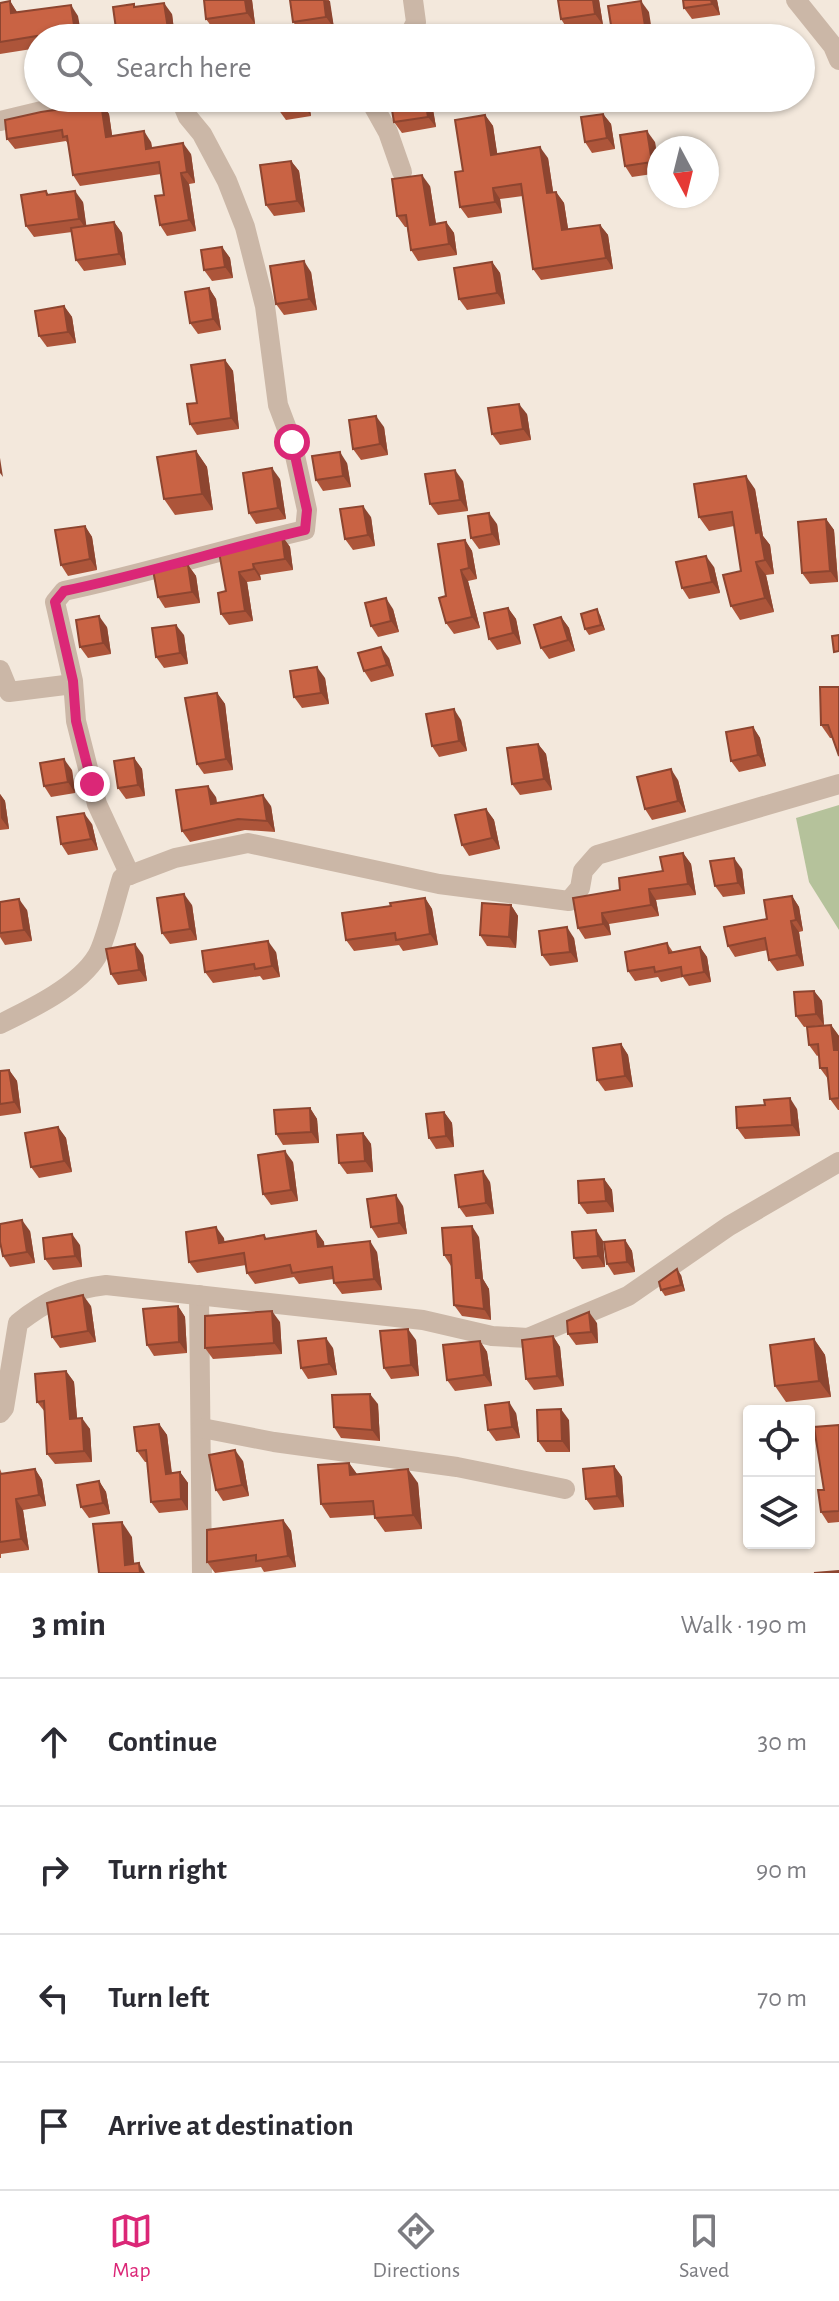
<!DOCTYPE html>
<meta charset="utf-8">
<style>
body{margin:0;font-family:"Alegreya Sans",sans-serif;background:#f7f7f7;color:#2b2b33}
.controls{position:absolute;right:24px;bottom:24px;display:grid;overflow:hidden;border-radius:8px;box-shadow:0 2px 6px #0004}
.controls button{width:72px;height:72px;display:grid;place-items:center;padding:0;border:0;border-bottom:2px solid #e1e1e2;background:#fff;color:#2b2b33;font:40px sans-serif}
.compass{position:absolute;left:647px;top:136px;width:72px;height:72px;border-radius:50%;background:#fff;box-shadow:0 2px 6px #0004;rotate:173deg}
.stop{position:absolute;width:24px;height:24px;margin:-18px;border:6px solid #db2777;border-radius:50%;background:#fff}
.stop.end{background:#db2777;border-color:#fff;box-shadow:0 2px 8px #0008}
.list{margin:0;padding:0;list-style:none}
h2{display:flex;justify-content:space-between;align-items:center;height:104px;margin:0;padding:0 32px;font-size:34px}
h2 small{font-size:26px;font-weight:400;color:#7c7c81}
.list li{display:grid;grid-template-columns:52px 1fr auto;gap:24px;align-items:center;box-sizing:border-box;height:128px;padding:0 32px;border-top:2px solid #e1e1e2}
.list b{display:block;font-size:30px;white-space:nowrap}
.list em{font-size:26px;font-style:normal;color:#7c7c81}
.icon{flex:none;width:44px;height:44px;fill:none;stroke:currentColor;stroke-width:2;stroke-linecap:round;stroke-linejoin:round}
.map{position:relative;flex:none;width:839px;height:1573px;overflow:hidden}
.search{position:absolute;background:#fff;box-shadow:0 2px 6px #0004;left:24px;right:24px;top:24px;height:88px;display:flex;align-items:center;gap:20px;box-sizing:border-box;padding:0 28px;border-radius:44px;color:#7c7c81;font-size:30px}
.sheet{height:616px;background:#fff}
nav{display:flex;justify-content:space-around;align-items:center;box-sizing:border-box;height:112px;border-top:2px solid #e1e1e2;background:#fff;font-size:22px;color:#7c7c81}
nav a{display:grid;justify-items:center;gap:4px}
nav .on{color:#db2777}
.map>svg:first-child{display:block}
.green{fill:#b5c29b}
.lines{fill:none;stroke-linecap:round;stroke-linejoin:round}
.minor{stroke:#cbb7a7;stroke-width:20}
.wall{fill:#ad553a}
.shaded-wall{fill:#8d4530}
.building{fill:#c96344;stroke:#8d4530;stroke-width:2}
.route{stroke:#db2777;stroke-width:10}
</style>
<div class="map">
<svg width="839" height="1573" viewBox="0 0 839 1573">
<rect width="100%" height="100%" fill="#f3e8dc"/>
<path class="green" d="M839,805V930L809,882L796,818Z"/>
<g class="lines">
<g class="minor">
<path d="M796,0L833,46L839,60"/>
<path d="M408,38L416,22L413,0"/>
<path d="M369,98L388,132L402,172"/>
<path d="M0,121L96,98"/>
<path d="M0,670L9,692L73,684"/>
<path d="M130,875L97,804L76,721L73,681L55,602L64,591C145,574 224,549 305,530L307,510L292,442L278,405L265,306L245,227L227,181L202,134L188,117L180,98"/>
<path d="M0,1024C31,1009 79,986 97,956C106,941 116,896 122,878L175,858L248,843L439,884L569,901L580,888L583,871L597,855L839,784"/>
<path d="M199,1295L202,1573"/>
<path d="M0,1413L4,1408L18,1323C46,1301 70,1289 106,1285L423,1320L492,1336L528,1338L628,1296L729,1226L839,1162"/>
<path d="M202,1428L274,1442L457,1467L565,1489"/>
</g>
</g>
<g class="wall">
<path d="M252,0L255,24L214,30L206,19Z"/>
<path d="M290,0H329L334,28L301,32L293,22Z"/>
<path d="M558,0H599L603,25L568,30L561,19Z"/>
<path d="M683,0H717L720,15L692,19L684,8Z"/>
<path d="M10,1L17,12L78,16L38,38V48L0,54V3Z"/>
<path d="M172,14L175,38H119L117,36Z"/>
<path d="M308,98L311,116L286,120L278,109Z"/>
<path d="M431,98L436,127L402,133L394,122Z"/>
<path d="M101,103L109,114L112,136L151,142L152,148L191,154L195,183L189,184L196,231L167,236L160,225L164,195L161,174L80,186L73,175L68,144L66,141L15,149L7,139Z"/>
<path d="M603,114L611,124L615,149L592,153L585,142Z"/>
<path d="M485,115L493,126L497,154L548,158L553,192H556L564,203L568,229L600,225L608,235L613,269L541,280L533,269L523,196L500,199L502,213L468,218L460,207Z"/>
<path d="M655,142L659,173L632,177L625,166Z"/>
<path d="M291,161L299,171L305,212L274,216L266,205Z"/>
<path d="M430,186L436,224L446,222L454,233L457,255L418,261L411,250L407,227H405L397,216Z"/>
<path d="M46,191L49,195L83,202L86,226L114,222L122,233L126,265L84,271L76,260L72,232L34,237L26,226Z"/>
<path d="M222,247L230,258L233,278L212,281L204,270Z"/>
<path d="M492,262L500,273L505,304L467,310L459,299Z"/>
<path d="M311,272L317,310L284,315L276,304Z"/>
<path d="M209,288L216,299L221,330L198,334L190,323Z"/>
<path d="M64,306L72,317L76,343L47,347L39,336Z"/>
<path d="M225,360L233,371L239,429L197,435L190,424L197,403Z"/>
<path d="M527,414L531,440L500,445L492,434Z"/>
<path d="M384,427L388,455L361,460L353,449Z"/>
<path d="M196,451L207,467L213,510L175,515L164,499Z"/>
<path d="M347,463L351,487L323,491L316,480Z"/>
<path d="M280,479L286,519L256,524L249,513Z"/>
<path d="M463,481L468,511L438,515L430,504Z"/>
<path d="M755,489L763,536L770,545L774,574L766,575L774,612L740,620L731,606L741,571L734,526L709,531L699,517Z"/>
<path d="M371,517L375,546L353,550L345,539Z"/>
<path d="M826,519L834,530L838,582L810,584L802,573Z"/>
<path d="M497,524L500,545L479,549L471,538Z"/>
<path d="M85,526L92,537L97,570L68,576L61,565Z"/>
<path d="M282,536L290,547L293,570L260,575L261,580L247,582L253,621L229,625L221,614L226,591L219,552L260,544Z"/>
<path d="M465,540L472,551L477,579L468,581L480,628L454,634L446,623V596Z"/>
<path d="M188,565L196,576L200,603L165,608L158,597Z"/>
<path d="M714,567L720,593L689,599L682,588Z"/>
<path d="M508,608L516,619L521,644L497,650L489,639Z"/>
<path d="M393,609L399,632L378,637L371,626Z"/>
<path d="M600,615L605,630L589,635L585,629Z"/>
<path d="M561,617L569,628L575,651L549,659L541,648Z"/>
<path d="M107,627L111,654L88,658L80,647Z"/>
<path d="M184,635L188,664L164,668L156,657Z"/>
<path d="M389,658L394,676L371,682L364,671Z"/>
<path d="M325,678L329,704L302,708L294,697Z"/>
<path d="M839,687L833,738H830L821,725Z"/>
<path d="M217,693L225,704L233,770L204,774L197,764Z"/>
<path d="M461,720L467,751L439,757L432,746Z"/>
<path d="M753,727L760,738L766,766L739,772L731,761Z"/>
<path d="M538,744L546,754L552,790L520,795L512,784Z"/>
<path d="M134,758L142,769L145,796L126,799L118,788Z"/>
<path d="M72,770L75,793L51,797L44,786Z"/>
<path d="M678,780L686,812L652,820L645,809Z"/>
<path d="M0,794L5,801L9,829L0,830Z"/>
<path d="M216,797L217,803L271,806L275,832L245,830L190,842L182,831Z"/>
<path d="M486,809L494,820L500,849L469,856L462,845Z"/>
<path d="M92,824L98,850L68,855L61,844Z"/>
<path d="M683,853L691,864L696,895L656,900L659,916L609,924L611,935L585,939L578,928L620,890L663,871Z"/>
<path d="M742,869L745,894L723,897L715,886Z"/>
<path d="M792,896L799,907L803,931L799,932L804,966L777,971L769,960L768,950L735,957L728,946L767,919Z"/>
<path d="M425,898L432,909L438,945L403,951L399,945L354,951L346,940L391,906Z"/>
<path d="M0,902L27,910L32,941L5,945L0,937Z"/>
<path d="M192,905L197,940L170,944L162,933Z"/>
<path d="M511,905L518,916L516,948L487,946L480,935Z"/>
<path d="M574,938L578,962L550,966L542,955Z"/>
<path d="M667,943L673,952L700,947L707,957L711,982L689,986L683,977L661,982L658,977L635,981L628,971Z"/>
<path d="M276,952L280,977L263,980L260,976L213,983L205,972Z"/>
<path d="M143,955L147,981L118,985L111,974Z"/>
<path d="M814,991L822,1001L824,1025L804,1027L796,1016Z"/>
<path d="M831,1025L839,1036V1110H838L830,1099L828,1079L820,1068L819,1055L817,1056L809,1045Z"/>
<path d="M621,1044L628,1055L633,1087L605,1091L597,1080Z"/>
<path d="M9,1070L17,1081L21,1113L0,1116V1071Z"/>
<path d="M310,1108L317,1119L319,1143L283,1145L276,1134Z"/>
<path d="M797,1109L800,1136L745,1139L737,1128Z"/>
<path d="M444,1112L452,1123L454,1147L436,1149L429,1138Z"/>
<path d="M58,1127L66,1138L72,1172L39,1178L31,1167Z"/>
<path d="M363,1133L371,1144L373,1172L347,1174L339,1163Z"/>
<path d="M293,1162L298,1201L271,1205L263,1194Z"/>
<path d="M604,1179L612,1190L614,1212L587,1214L579,1203Z"/>
<path d="M490,1182L494,1214L466,1217L459,1207Z"/>
<path d="M403,1206L407,1234L378,1238L371,1227Z"/>
<path d="M30,1231L35,1263L10,1267L3,1256Z"/>
<path d="M316,1231L324,1242V1246L377,1252L382,1290L342,1294L334,1283V1279L299,1284L294,1277L255,1284L247,1273L246,1265L197,1273L189,1262L224,1238V1242L264,1235L267,1239Z"/>
<path d="M479,1237L483,1279L489,1289L491,1320L462,1316L454,1305L451,1266L444,1255Z"/>
<path d="M625,1240L632,1251L635,1272L614,1275L607,1264Z"/>
<path d="M603,1241L605,1267L582,1269L574,1258Z"/>
<path d="M80,1245L82,1267L53,1270L45,1259Z"/>
<path d="M681,1275L685,1291L665,1296L661,1290Z"/>
<path d="M91,1306L96,1342L60,1348L52,1337Z"/>
<path d="M178,1306L185,1317L187,1353L154,1356L147,1345Z"/>
<path d="M280,1322L282,1354L213,1359L205,1348Z"/>
<path d="M597,1323L598,1343L576,1345L568,1334Z"/>
<path d="M553,1336L560,1347L564,1386L534,1390L526,1379Z"/>
<path d="M814,1339L825,1355L831,1397L786,1402L775,1386Z"/>
<path d="M416,1340L419,1376L391,1379L384,1368Z"/>
<path d="M480,1341L487,1352L492,1386L455,1391L447,1380Z"/>
<path d="M333,1348L337,1375L308,1379L301,1368Z"/>
<path d="M66,1371L74,1382L77,1418L90,1429L92,1462L55,1464L47,1454L45,1412L37,1402Z"/>
<path d="M378,1404L380,1441L341,1438L334,1427Z"/>
<path d="M516,1413L520,1438L496,1441L488,1430Z"/>
<path d="M569,1420L570,1452H546L538,1441Z"/>
<path d="M159,1424L167,1435L172,1473L180,1472L188,1483V1510L159,1513L151,1502L147,1462H145L137,1451Z"/>
<path d="M839,1425V1522L828,1523L821,1512L824,1490Z"/>
<path d="M243,1461L249,1496L223,1501L216,1490Z"/>
<path d="M349,1463L357,1474L418,1483L422,1529L385,1532L375,1518V1515L330,1518L321,1504Z"/>
<path d="M614,1466L622,1477L624,1507L594,1510L586,1499Z"/>
<path d="M0,1469L2,1474L35,1469L42,1480L46,1506L23,1510L29,1550L1,1554V1558H0Z"/>
<path d="M99,1481L106,1492L110,1514L89,1518L81,1507Z"/>
<path d="M283,1520L291,1531L296,1567L264,1572L261,1567L215,1573L207,1562Z"/>
</g>
<g class="shaded-wall">
<path d="M245,0H252L255,24L247,13Z"/>
<path d="M324,0L330,1L334,28L326,17Z"/>
<path d="M593,0H599L603,25L595,14Z"/>
<path d="M711,0H717L720,15L712,4Z"/>
<path d="M10,1L17,12L11,13Z"/>
<path d="M641,1L649,12L653,38H647Z"/>
<path d="M164,3L172,14L175,38H170L169,35Z"/>
<path d="M71,5L78,16L82,38H76Z"/>
<path d="M302,98H308L311,116L303,105Z"/>
<path d="M425,98H431L436,127L428,117Z"/>
<path d="M101,103L109,114L114,148L106,137Z"/>
<path d="M603,114L611,124L615,149L607,138Z"/>
<path d="M485,115L493,126L499,165L491,155Z"/>
<path d="M144,131L151,142L154,160L146,149Z"/>
<path d="M647,131L655,142L659,172L652,162Z"/>
<path d="M183,143L191,154L195,183L187,172Z"/>
<path d="M540,147L548,158L555,204L547,193Z"/>
<path d="M291,161L299,171L305,212L297,201Z"/>
<path d="M181,173L189,184L196,231L189,220Z"/>
<path d="M422,175L430,186L438,236L430,225Z"/>
<path d="M493,188L500,199L502,213L495,202Z"/>
<path d="M75,191L83,202L87,230L79,219Z"/>
<path d="M556,192L564,203L570,241L562,230Z"/>
<path d="M114,222L122,233L126,265L119,254Z"/>
<path d="M446,222L454,233L457,255L449,244Z"/>
<path d="M600,225L608,235L613,269L606,258Z"/>
<path d="M222,247L230,258L233,278L225,267Z"/>
<path d="M304,261L311,272L317,310L309,299Z"/>
<path d="M492,262L500,273L505,304L497,293Z"/>
<path d="M209,288L216,299L221,330L213,319Z"/>
<path d="M64,306L72,317L76,343L68,332Z"/>
<path d="M225,360L233,371L239,429L231,418Z"/>
<path d="M519,404L527,414L531,440L523,429Z"/>
<path d="M376,416L384,427L388,455L380,444Z"/>
<path d="M196,451L207,467L213,510L202,494Z"/>
<path d="M340,452L347,463L351,487L343,476Z"/>
<path d="M0,458L3,477L0,473Z"/>
<path d="M272,468L280,479L286,519L278,508Z"/>
<path d="M455,470L463,481L468,511L460,500Z"/>
<path d="M746,476L755,489L763,536L770,545L774,574L765,560L756,533Z"/>
<path d="M363,506L371,517L375,546L368,535Z"/>
<path d="M489,513L497,524L500,545L492,534Z"/>
<path d="M826,519L834,530L838,582L830,571Z"/>
<path d="M85,526L92,537L97,570L90,559Z"/>
<path d="M282,536L290,547L293,570L285,559Z"/>
<path d="M465,540L472,551L477,579L469,568Z"/>
<path d="M706,556L714,567L720,593L712,582Z"/>
<path d="M756,562L766,575L774,612L765,598Z"/>
<path d="M253,564L260,575L261,580L254,569Z"/>
<path d="M188,565L196,576L200,603L192,592Z"/>
<path d="M461,570L468,581L480,628L472,617Z"/>
<path d="M239,572L247,582L253,621L245,611Z"/>
<path d="M386,598L393,609L399,632L391,621Z"/>
<path d="M508,608L516,619L521,644L513,633Z"/>
<path d="M597,609L600,615L605,630L601,625Z"/>
<path d="M99,616L107,627L111,654L103,643Z"/>
<path d="M561,617L569,628L575,651L568,640Z"/>
<path d="M176,625L184,635L188,664L180,653Z"/>
<path d="M381,647L389,658L394,676L387,665Z"/>
<path d="M317,667L325,678L329,704L321,693Z"/>
<path d="M217,693L225,704L233,770L226,759Z"/>
<path d="M454,709L461,720L467,751L459,741Z"/>
<path d="M753,727L760,738L766,766L758,755Z"/>
<path d="M538,744L546,754L552,790L544,779Z"/>
<path d="M134,758L142,769L145,796L138,785Z"/>
<path d="M64,759L72,770L75,793L68,782Z"/>
<path d="M671,769L678,780L686,812L678,801Z"/>
<path d="M208,786L216,797L218,814L211,804Z"/>
<path d="M0,794L5,801L9,829L1,818Z"/>
<path d="M263,795L271,806L275,832L267,821Z"/>
<path d="M486,809L494,820L500,849L492,838Z"/>
<path d="M84,813L92,824L98,850L91,839Z"/>
<path d="M683,853L691,864L696,895L688,884Z"/>
<path d="M734,858L742,869L745,894L738,883Z"/>
<path d="M649,889L656,900L659,916L651,905Z"/>
<path d="M184,894L192,905L197,940L190,929Z"/>
<path d="M792,896L799,907L803,931L796,920Z"/>
<path d="M425,898L432,909L438,945L430,934Z"/>
<path d="M19,899L27,910L32,941L24,930Z"/>
<path d="M511,905L518,916L516,948L509,937Z"/>
<path d="M602,913L609,924L611,935L603,924Z"/>
<path d="M791,921L799,932L804,966L797,955Z"/>
<path d="M567,927L574,938L578,962L570,952Z"/>
<path d="M268,941L276,952L280,977L272,966Z"/>
<path d="M135,944L143,955L147,981L139,970Z"/>
<path d="M700,947L707,957L711,982L704,972Z"/>
<path d="M814,991L822,1001L824,1025L816,1014Z"/>
<path d="M831,1025L839,1036V1058L834,1050Z"/>
<path d="M621,1044L628,1055L633,1087L625,1076Z"/>
<path d="M9,1070L17,1081L21,1113L14,1102Z"/>
<path d="M790,1098L797,1109L800,1136L792,1125Z"/>
<path d="M310,1108L317,1119L319,1143L311,1132Z"/>
<path d="M444,1112L452,1123L454,1147L446,1136Z"/>
<path d="M58,1127L66,1138L72,1172L64,1161Z"/>
<path d="M363,1133L371,1144L373,1172L365,1161Z"/>
<path d="M285,1151L293,1162L298,1201L291,1190Z"/>
<path d="M483,1171L490,1182L494,1214L486,1203Z"/>
<path d="M604,1179L612,1190L614,1212L606,1201Z"/>
<path d="M396,1195L403,1206L407,1234L399,1223Z"/>
<path d="M22,1220L30,1231L35,1263L27,1252Z"/>
<path d="M472,1226L479,1237L483,1279L489,1289L491,1320L484,1309L476,1278Z"/>
<path d="M216,1227L224,1238L226,1254L219,1243Z"/>
<path d="M596,1230L603,1241L605,1267L598,1256Z"/>
<path d="M316,1231L324,1242L326,1258L318,1247Z"/>
<path d="M72,1234L80,1245L82,1267L75,1256Z"/>
<path d="M625,1240L632,1251L635,1272L627,1262Z"/>
<path d="M370,1241L377,1252L382,1290L374,1279Z"/>
<path d="M677,1269L681,1275L685,1291L681,1285Z"/>
<path d="M83,1295L91,1306L96,1342L88,1331Z"/>
<path d="M178,1306L185,1317L187,1353L179,1342Z"/>
<path d="M272,1311L280,1322L282,1354L274,1343Z"/>
<path d="M589,1312L597,1323L598,1343L591,1332Z"/>
<path d="M408,1329L416,1340L419,1376L411,1365Z"/>
<path d="M553,1336L560,1347L564,1386L557,1376Z"/>
<path d="M326,1338L333,1348L337,1375L329,1364Z"/>
<path d="M814,1339L825,1355L831,1397L819,1381Z"/>
<path d="M480,1341L487,1352L492,1386L484,1375Z"/>
<path d="M66,1371L74,1382L78,1429L70,1419Z"/>
<path d="M370,1394L378,1404L380,1441L372,1430Z"/>
<path d="M509,1402L516,1413L520,1438L512,1427Z"/>
<path d="M561,1409L569,1420L570,1452L562,1441Z"/>
<path d="M82,1418L90,1429L92,1462L84,1451Z"/>
<path d="M159,1424L167,1435L173,1485L166,1474Z"/>
<path d="M235,1450L243,1461L249,1496L242,1485Z"/>
<path d="M349,1463L359,1477L350,1475Z"/>
<path d="M614,1466L622,1477L624,1507L617,1496Z"/>
<path d="M35,1469L42,1480L46,1506L39,1495Z"/>
<path d="M408,1469L418,1483L422,1529L413,1515Z"/>
<path d="M180,1472L188,1483V1510L181,1499Z"/>
<path d="M99,1481L106,1492L110,1514L103,1503Z"/>
<path d="M16,1499L23,1510L29,1550L21,1539Z"/>
<path d="M283,1520L291,1531L296,1567L288,1556Z"/>
<path d="M122,1522L132,1537L135,1573L125,1565Z"/>
<path d="M139,1563L145,1573H140Z"/>
</g>
<g class="building">
<path d="M204,0H245L247,13L206,19Z"/>
<path d="M290,0H324L326,17L293,22Z"/>
<path d="M558,0H593L595,14L561,19Z"/>
<path d="M683,0H711L712,4L684,8Z"/>
<path d="M10,1L11,13L71,5L76,38H38V43L37,36L0,42V3Z"/>
<path d="M641,1L647,38H613L608,6Z"/>
<path d="M164,3L169,35L144,38L143,32L117,36L113,7L134,4V7Z"/>
<path d="M276,98H302L303,105L278,109Z"/>
<path d="M390,98H425L428,117L394,122Z"/>
<path d="M101,103L106,137L144,131L146,149L183,143L187,172L181,173L189,220L160,225L155,196L164,195L159,162L73,175L67,136L63,137L62,130L7,139L5,120L41,112Z"/>
<path d="M603,114L607,138L585,142L581,117Z"/>
<path d="M485,115L491,155L540,147L547,193L556,192L562,230L600,225L606,258L533,269L521,184L493,188L495,202L460,207L455,172L463,171L455,120Z"/>
<path d="M647,131L652,162L625,166L620,135Z"/>
<path d="M291,161L297,201L266,205L260,165Z"/>
<path d="M422,175L430,225L446,222L449,244L411,250L406,215L397,216L392,179Z"/>
<path d="M46,191L47,195L75,191L79,219L26,226L21,195Z"/>
<path d="M114,222L119,254L76,260L71,228Z"/>
<path d="M222,247L225,267L204,270L201,250Z"/>
<path d="M304,261L309,299L276,304L270,266Z"/>
<path d="M492,262L497,293L459,299L454,268Z"/>
<path d="M209,288L213,319L190,323L185,292Z"/>
<path d="M64,306L68,332L39,336L35,311Z"/>
<path d="M225,360L231,418L190,424L187,404L197,403L191,365Z"/>
<path d="M519,404L523,429L492,434L488,408Z"/>
<path d="M376,416L380,444L353,449L349,420Z"/>
<path d="M196,451L202,494L164,499L157,457Z"/>
<path d="M340,452L343,476L316,480L312,456Z"/>
<path d="M272,468L278,508L249,513L243,473Z"/>
<path d="M455,470L460,500L430,504L425,474Z"/>
<path d="M746,476L756,533L760,532L765,560L756,562L765,598L731,606L723,575L741,571L732,512L699,517L694,484Z"/>
<path d="M363,506L368,535L345,539L340,509Z"/>
<path d="M489,513L492,534L471,538L468,516Z"/>
<path d="M826,519L830,571L802,573L798,522Z"/>
<path d="M85,526L90,559L61,565L55,530Z"/>
<path d="M282,536L285,559L253,564L254,569L239,572L245,611L221,614L218,593L226,591L219,552L260,544V542Z"/>
<path d="M465,540L469,568L461,570L472,617L446,623L439,598L446,596L438,544Z"/>
<path d="M706,556L712,582L682,588L676,562Z"/>
<path d="M188,565L192,592L158,597L153,570Z"/>
<path d="M386,598L391,621L371,626L365,603Z"/>
<path d="M508,608L513,633L489,639L484,613Z"/>
<path d="M597,609L601,625L585,629L581,614Z"/>
<path d="M99,616L103,643L80,647L76,620Z"/>
<path d="M561,617L568,640L541,648L534,625Z"/>
<path d="M176,625L180,653L156,657L152,628Z"/>
<path d="M839,635V651L834,652L832,636Z"/>
<path d="M381,647L387,665L364,671L358,653Z"/>
<path d="M317,667L321,693L294,697L290,671Z"/>
<path d="M820,687H839V756L828,725H821Z"/>
<path d="M217,693L226,759L197,764L185,698Z"/>
<path d="M454,709L459,741L432,746L426,714Z"/>
<path d="M753,727L758,755L731,761L726,732Z"/>
<path d="M538,744L544,779L512,784L507,748Z"/>
<path d="M134,758L138,785L118,788L114,761Z"/>
<path d="M64,759L68,782L44,786L40,763Z"/>
<path d="M671,769L678,801L645,809L637,777Z"/>
<path d="M208,786L211,804L263,795L267,821L238,819L182,831L176,790Z"/>
<path d="M486,809L492,838L462,845L455,815Z"/>
<path d="M84,813L91,839L61,844L57,817Z"/>
<path d="M683,853L688,884L649,889L651,905L602,913L603,924L578,928L573,898L620,890L619,878L663,871L660,857Z"/>
<path d="M734,858L738,883L715,886L710,861Z"/>
<path d="M184,894L190,929L162,933L157,898Z"/>
<path d="M792,896L796,920L791,921L797,955L769,960L765,938L728,946L724,927L767,919L764,900Z"/>
<path d="M425,898L430,934L396,940L395,933L346,940L342,913L391,906L390,903Z"/>
<path d="M19,899L24,930L0,933V902Z"/>
<path d="M482,903L511,905L509,937L480,935Z"/>
<path d="M567,927L570,952L542,955L539,931Z"/>
<path d="M268,941L272,966L255,969L254,964L205,972L202,951Z"/>
<path d="M667,943L669,953L700,947L704,972L682,976L681,967L655,972L654,967L628,971L625,952Z"/>
<path d="M135,944L139,970L111,974L106,949Z"/>
<path d="M814,991L816,1014L796,1016L794,992Z"/>
<path d="M831,1025L834,1050H839V1098L830,1099L827,1068H820L818,1044L809,1045L807,1027Z"/>
<path d="M621,1044L625,1076L597,1080L593,1048Z"/>
<path d="M9,1070L14,1102L0,1104V1071Z"/>
<path d="M790,1098L792,1125L737,1128L736,1107L765,1105L764,1100Z"/>
<path d="M310,1108L311,1132L276,1134L274,1110Z"/>
<path d="M444,1112L446,1136L429,1138L426,1114Z"/>
<path d="M58,1127L64,1161L31,1167L25,1133Z"/>
<path d="M363,1133L365,1161L339,1163L337,1135Z"/>
<path d="M285,1151L291,1190L263,1194L258,1155Z"/>
<path d="M483,1171L486,1203L459,1207L455,1175Z"/>
<path d="M604,1179L606,1201L579,1203L578,1181Z"/>
<path d="M396,1195L399,1223L371,1227L367,1199Z"/>
<path d="M22,1220L27,1252L3,1256L0,1242V1224Z"/>
<path d="M472,1226L476,1278H481L484,1309L454,1305L451,1255H444L442,1228Z"/>
<path d="M216,1227L219,1243L264,1235L265,1239L316,1231L318,1247L370,1241L374,1279L334,1283L332,1267L292,1273L290,1265L247,1273L244,1253L189,1262L186,1232Z"/>
<path d="M596,1230L598,1256L574,1258L572,1232Z"/>
<path d="M72,1234L75,1256L45,1259L43,1238Z"/>
<path d="M625,1240L627,1262L607,1264L604,1242Z"/>
<path d="M677,1269L681,1285L661,1290L659,1282Z"/>
<path d="M83,1295L88,1331L52,1337L47,1303Z"/>
<path d="M178,1306L179,1342L147,1345L143,1309Z"/>
<path d="M272,1311L274,1343L205,1348V1316Z"/>
<path d="M589,1312L591,1332L568,1334L567,1321Z"/>
<path d="M408,1329L411,1365L384,1368L380,1331Z"/>
<path d="M553,1336L557,1376L526,1379L522,1340Z"/>
<path d="M326,1338L329,1364L301,1368L298,1341Z"/>
<path d="M814,1339L819,1381L775,1386L770,1345Z"/>
<path d="M480,1341L484,1375L447,1380L443,1345Z"/>
<path d="M66,1371L70,1419L82,1418L84,1451L47,1454L44,1401L37,1402L35,1374Z"/>
<path d="M370,1394L372,1430L334,1427L332,1395Z"/>
<path d="M509,1402L512,1427L488,1430L485,1405Z"/>
<path d="M561,1409L562,1441H538L537,1410Z"/>
<path d="M159,1424L166,1474L180,1472L181,1499L151,1502L146,1450L137,1451L134,1427Z"/>
<path d="M839,1425V1511L821,1512L818,1490H824L814,1427Z"/>
<path d="M235,1450L242,1485L216,1490L209,1455Z"/>
<path d="M349,1463L350,1475L408,1469L413,1515L375,1518L373,1501L321,1504L318,1465Z"/>
<path d="M614,1466L617,1496L586,1499L583,1469Z"/>
<path d="M35,1469L39,1495L16,1499L21,1539L0,1542V1474Z"/>
<path d="M99,1481L103,1503L81,1507L77,1485Z"/>
<path d="M283,1520L288,1556L256,1561V1555L207,1562V1530Z"/>
<path d="M122,1522L125,1565L139,1563L140,1573H99L93,1524Z"/>
<path d="M839,1571V1573H814Z"/>
</g>
<g class="lines">
<path class="route" d="M92,784L76,721L73,681L55,602L64,591C145,574 224,549 305,530L307,510L292,442"/>
</g>
</svg>
<div class="controls">
<button><svg class="icon" aria-label="locate" viewBox="0 0 24 24"><circle cx="12" cy="12" r="6"/><path d="M12 2v4M12 18v4M2 12h4M18 12h4"/></svg></button>
<button><svg class="icon" aria-label="layers" viewBox="0 0 24 24"><path d="M12 4l9 5-9 5-9-5zM3 14l9 5 9-5"/></svg></button>
</div>
<svg class="compass" viewBox="-18 -18 36 36"><path d="M0-13l5 13h-10z" fill="#e53935"/><path d="M0 13l5-13h-10z" fill="#7c7c81"/></svg>
<div class="stop" style="left:292px;top:442px"></div>
<div class="stop end" style="left:92px;top:784px"></div>
<div class="search"><svg class="icon" aria-label="search" viewBox="0 0 24 24"><circle cx="10" cy="10" r="6"/><path d="M15 15l6 6"/></svg>Search here</div>
</div>
<section class="sheet">
<h2>3 min<small>Walk · 190 m</small></h2>
<ul class="list">
<li><svg class="icon" aria-label="ahead" viewBox="0 0 24 24"><path d="M12 20V5M6 11l6-6 6 6"/></svg><div><b>Continue</b></div><em>30 m</em></li>
<li><svg class="icon" aria-label="right" viewBox="0 0 24 24"><path d="M7 20v-9h11M14 6l5 5-5 5"/></svg><div><b>Turn right</b></div><em>90 m</em></li>
<li><svg class="icon" aria-label="left" viewBox="0 0 24 24"><path d="M17 20v-9H6M10 6l-5 5 5 5"/></svg><div><b>Turn left</b></div><em>70 m</em></li>
<li><svg class="icon" aria-label="arrive" viewBox="0 0 24 24"><path d="M6 21V4h12l-3 4 3 4H6"/></svg><div><b>Arrive at destination</b></div></li>
</ul>
</section>
<nav>
<a class="on"><svg class="icon" aria-label="map" viewBox="0 0 24 24"><path d="M3 6l6-2 6 2 6-2v14l-6 2-6-2-6 2zM9 4v14M15 6v14"/></svg>Map</a>
<a><svg class="icon" aria-label="directions" viewBox="0 0 24 24"><path d="M12 3l9 9-9 9-9-9zM9 14v-3h6M13 9l2 2-2 2"/></svg>Directions</a>
<a><svg class="icon" aria-label="saved" viewBox="0 0 24 24"><path d="M7 4h10v16l-5-4-5 4z"/></svg>Saved</a>
</nav>
